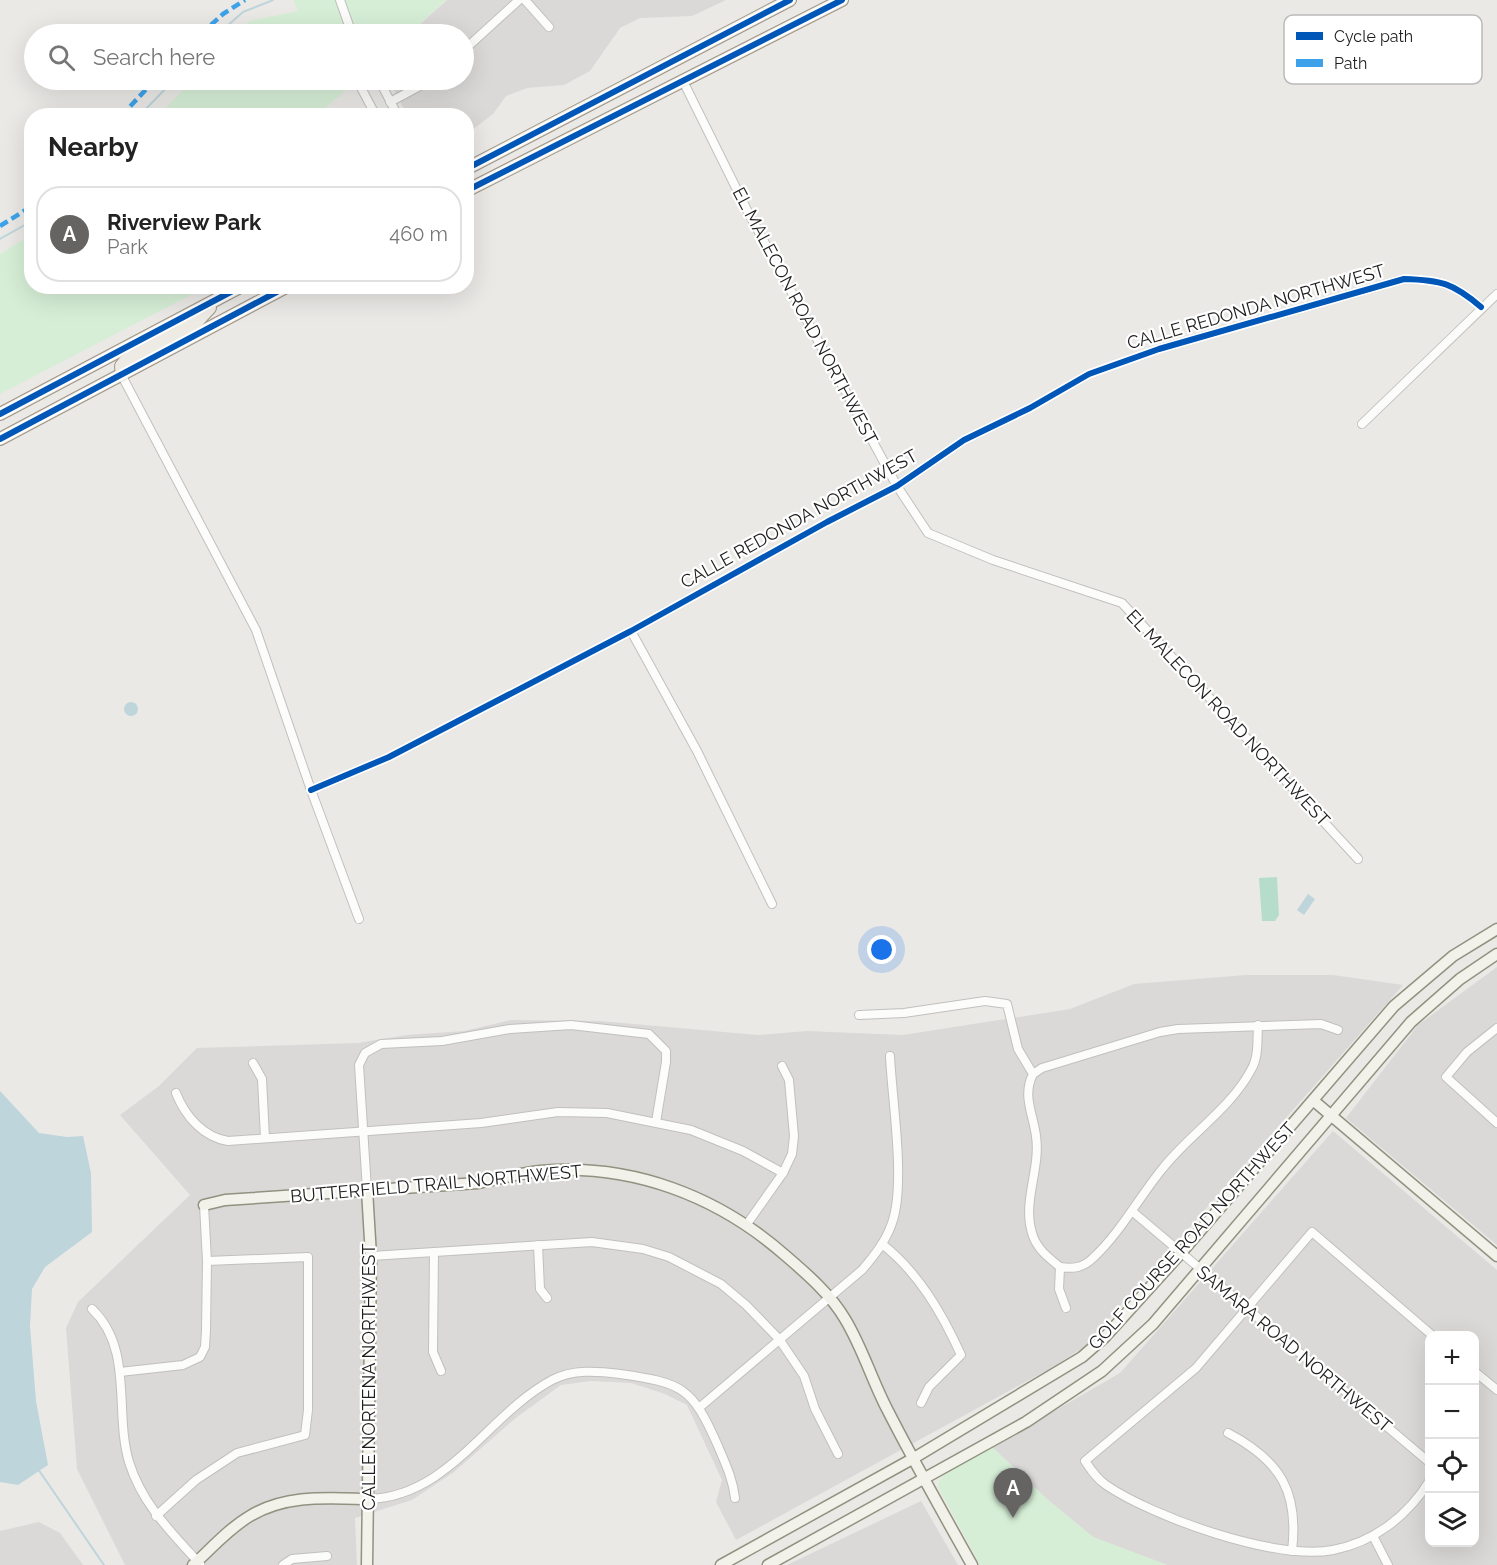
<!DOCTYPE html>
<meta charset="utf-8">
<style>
body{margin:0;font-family:Raleway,sans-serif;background:#f2f2f2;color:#222}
.controls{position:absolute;right:18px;bottom:18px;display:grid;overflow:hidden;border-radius:12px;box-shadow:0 6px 24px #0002}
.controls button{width:54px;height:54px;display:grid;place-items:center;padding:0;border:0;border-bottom:2px solid #e0e0e0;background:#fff;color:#222;font:30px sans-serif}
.you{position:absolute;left:882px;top:950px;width:21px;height:21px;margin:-15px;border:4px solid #fff;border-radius:50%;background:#1a73e8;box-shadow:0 0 0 9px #1a73e833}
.badge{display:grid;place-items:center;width:39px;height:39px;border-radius:50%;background:#656463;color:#fff;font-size:20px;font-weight:700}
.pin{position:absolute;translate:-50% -50px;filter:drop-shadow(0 2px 3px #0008)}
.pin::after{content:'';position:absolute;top:32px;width:21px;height:18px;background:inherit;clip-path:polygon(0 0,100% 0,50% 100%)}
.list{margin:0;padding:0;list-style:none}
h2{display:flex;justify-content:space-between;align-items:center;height:78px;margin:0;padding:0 24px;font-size:26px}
h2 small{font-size:20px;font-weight:400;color:#767676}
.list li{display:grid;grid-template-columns:39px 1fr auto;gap:18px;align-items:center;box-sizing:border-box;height:96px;margin:0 12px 12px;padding:0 12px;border:2px solid #e0e0e0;border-radius:24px}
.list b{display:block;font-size:22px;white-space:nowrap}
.list p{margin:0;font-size:20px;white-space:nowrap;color:#767676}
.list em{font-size:20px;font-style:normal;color:#767676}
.icon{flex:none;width:33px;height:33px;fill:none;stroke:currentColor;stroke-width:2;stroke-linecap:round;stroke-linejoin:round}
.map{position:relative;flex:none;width:1497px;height:1565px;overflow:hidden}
.search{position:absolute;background:#fff;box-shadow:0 6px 24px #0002;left:24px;top:24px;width:450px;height:66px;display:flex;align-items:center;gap:15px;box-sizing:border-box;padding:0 21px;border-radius:33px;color:#767676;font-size:22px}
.panel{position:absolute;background:#fff;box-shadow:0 6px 24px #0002;left:24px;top:108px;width:450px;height:186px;border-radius:24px}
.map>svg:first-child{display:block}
.residential{fill:#dad9d7;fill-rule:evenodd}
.park{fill:#d6eed6}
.pitch{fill:#b6ddcc}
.water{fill:#bdd5db}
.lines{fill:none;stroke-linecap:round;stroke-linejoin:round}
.stream{stroke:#bdd5db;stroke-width:2}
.street-casing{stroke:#c1c0be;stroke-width:10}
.secondary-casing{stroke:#919280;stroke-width:13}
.primary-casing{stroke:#9e9586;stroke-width:14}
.street{stroke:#fcfcfb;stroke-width:8}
.secondary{stroke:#f2f2eb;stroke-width:10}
.primary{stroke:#eeebe5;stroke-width:12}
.quiet{stroke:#3da2ea;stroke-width:4.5;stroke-dasharray:9 4.5;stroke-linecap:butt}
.cycleway-casing{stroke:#fff;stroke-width:10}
.cycleway{stroke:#0057b8;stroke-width:6}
.labels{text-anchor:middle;stroke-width:4.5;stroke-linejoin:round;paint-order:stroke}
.street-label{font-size:18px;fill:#1d1d1d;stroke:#fff}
.key{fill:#fff;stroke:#bbb;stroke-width:1.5}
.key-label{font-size:16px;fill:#1d1d1d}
</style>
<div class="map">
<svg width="1497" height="1565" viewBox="0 0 1497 1565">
<rect width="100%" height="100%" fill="#ebe9e6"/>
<g class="residential">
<path d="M447,0H726L692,16L640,18L620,28L590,71L564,85L527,88L506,96L493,114L467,134L466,116L407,115L389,80H464V34H409Z"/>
<path d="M1497,967V1245L1346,1118L1418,1025Z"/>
<path d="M1246,975H1333L1403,985L1084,1347L1051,1368L736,1540L716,1502L722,1480L687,1405L665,1394L631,1383L591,1381L561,1385L517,1417L454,1472L412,1500L355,1518L357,1565H125L77,1469L66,1328L78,1302L190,1195L120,1115L159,1086L197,1048L358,1043L406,1035L464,1031L511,1020L600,1021L758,1035L807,1031L903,1035L1070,1009L1134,984Z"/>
<path d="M1333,1131L1497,1270V1565H1167L1093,1537L1048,1500L992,1447L1120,1373ZM1430,1336H1474V1542H1430Z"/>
<path d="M921,1501L958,1565H787Z"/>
<path d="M39,1522L60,1533L83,1565H0V1531Z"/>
</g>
<g class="park">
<path d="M293,0H446L408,34H236L249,21L298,11Z"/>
<path d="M193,80H357L317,115L158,116Z"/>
<path d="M31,235L32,286L206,287L0,394V254Z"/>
<path d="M992,1447L1048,1500L1093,1537L1167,1565H980L938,1487C938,1470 977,1455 992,1447Z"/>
</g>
<path class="pitch" d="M1277,877L1279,915L1275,921H1262L1259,878Z"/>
<g class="water">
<circle cx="131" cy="709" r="7"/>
<path d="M1308,894L1315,899L1304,915L1297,910Z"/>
<path d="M0,1091L39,1133L67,1137L83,1136L91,1173L92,1232L45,1267L32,1289L30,1326L36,1401L48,1465L18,1485L0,1482Z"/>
</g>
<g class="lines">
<g class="stream">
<path d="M218,34L243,12L273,0"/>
<path d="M139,116L174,80"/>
<path d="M0,239L32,221"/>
<path d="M38,1469L104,1565"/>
</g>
<defs>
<g id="street">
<path d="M340,0L352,34"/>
<path d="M525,0L549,27"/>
<path d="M464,50L519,0"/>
<path d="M357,80L376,116"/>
<path d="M379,80L398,116"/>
<path d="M683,81L748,212L897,486L928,533L993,560L1122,603L1358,859"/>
<path d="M390,102L431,80"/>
<path d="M122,376L256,630L311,790L359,919"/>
<path d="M1362,424L1497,294"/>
<path d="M631,631L697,751L772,904"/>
<path d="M311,790L389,757L631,631L827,522L897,486L964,440L1030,408L1089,374L1159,349L1404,279C1441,280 1453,283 1481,307"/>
<path d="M859,1015L904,1013L985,1001L1007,1004L1018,1049L1033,1074C1022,1096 1033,1113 1036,1136C1041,1170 1021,1203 1033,1236C1038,1250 1049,1258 1060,1267L1059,1289L1066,1308"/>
<path d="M1497,1028L1467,1052L1446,1077L1497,1123"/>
<path d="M253,1063L262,1079L265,1138"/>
<path d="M1033,1074L1042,1068L1160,1032L1178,1029L1321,1024L1338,1030"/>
<path d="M176,1093C185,1116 203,1137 228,1141L481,1123L558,1112L607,1113L691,1130L743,1151L783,1173"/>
<path d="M367,1190L359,1065L365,1053L381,1044L442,1041L510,1029L571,1025L649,1034L666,1051V1062L656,1122"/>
<path d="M1133,1212L1430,1463"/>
<path d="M747,1224L783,1173L792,1154L794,1136L789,1080L782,1066"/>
<path d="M882,1244C918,1272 942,1313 961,1355L929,1387L921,1403"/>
<path d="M538,1245L540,1289L547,1298"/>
<path d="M434,1252L433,1352L441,1371"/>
<path d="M371,1256L592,1242L643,1249L669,1257L721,1284L746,1305L779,1339L804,1376L815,1409L838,1454"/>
<path d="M1060,1267C1073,1269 1083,1268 1093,1258C1121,1232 1139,1197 1163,1168C1189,1135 1231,1108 1251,1070C1259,1057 1257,1040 1258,1025"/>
<path d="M92,1309C134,1349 114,1412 129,1462C142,1504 171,1532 200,1564"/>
<path d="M1474,1371L1497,1390"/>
<path d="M120,1372L183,1365L200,1357L205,1347L206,1330L207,1261L204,1205"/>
<path d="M700,1407L862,1270C874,1256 886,1241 892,1223C906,1184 892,1100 890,1056"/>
<path d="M1228,1433C1281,1461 1299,1492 1292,1551"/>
<path d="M1430,1480C1408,1516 1374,1542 1333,1550C1276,1561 1153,1517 1106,1485C1097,1479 1091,1470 1085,1461L1196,1368L1312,1232L1433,1336"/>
<path d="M368,1499C449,1497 487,1415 552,1380C573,1369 597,1371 620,1374C683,1383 692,1387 718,1446C725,1463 733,1479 735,1498"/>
<path d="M156,1516L196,1480L237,1453L305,1435L308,1410V1257L207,1261"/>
<path d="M1373,1536L1388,1565"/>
<path d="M283,1565L292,1559L327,1556"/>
</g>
<g id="secondary">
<path d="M1314,1101L1497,1256"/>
<path d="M367,1190L371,1256L367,1565"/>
<path d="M204,1205L225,1200L478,1183C499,1179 519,1173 540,1171C632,1163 718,1196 786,1256C807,1274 831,1295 845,1319C862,1347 872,1380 887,1409C914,1462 943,1513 972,1565"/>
<path d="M193,1565C211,1549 228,1529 250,1516C286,1494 328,1498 368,1499"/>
<path d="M721,1565L914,1458L1082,1357L1105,1337L1181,1253L1394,1006L1453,956L1497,929"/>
<path d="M768,1565L1026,1422L1102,1371L1153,1324L1411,1022L1460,979L1497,954"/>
</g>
<g id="primary">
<path d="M466,169L790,0"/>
<path d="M466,191L842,0"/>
<path d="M122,376L121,366L125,361L197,322L210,308"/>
<path d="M0,414L242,286"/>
<path d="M0,439L288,286"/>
</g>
</defs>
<use href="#street" class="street-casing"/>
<use href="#secondary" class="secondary-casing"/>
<use href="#primary" class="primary-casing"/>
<use href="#street" class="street"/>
<use href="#secondary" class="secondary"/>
<use href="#primary" class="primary"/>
<g class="quiet">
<path d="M201,34L223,14L245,0"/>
<path d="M121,116L155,80"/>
<path d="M0,226L32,206"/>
</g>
<defs>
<g id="cycleway">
<path d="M466,169L790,0"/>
<path d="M466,191L842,0"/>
<path d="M0,414L242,286"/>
<path d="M0,439L288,286"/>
<path d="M311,790L389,757L631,631L827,522L897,486L964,440L1030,408L1089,374L1159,349L1404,279C1441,280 1453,283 1481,307"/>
</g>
</defs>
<use href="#cycleway" class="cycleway-casing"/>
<use href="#cycleway" class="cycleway"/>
</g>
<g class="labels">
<g class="street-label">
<text transform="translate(1256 307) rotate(-16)" y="6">CALLE REDONDA NORTHWEST</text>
<text transform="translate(805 316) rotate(62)" y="6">EL MALECON ROAD NORTHWEST</text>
<text transform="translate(799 519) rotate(-29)" y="6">CALLE REDONDA NORTHWEST</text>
<text transform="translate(1228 718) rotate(47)" y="6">EL MALECON ROAD NORTHWEST</text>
<text transform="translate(436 1184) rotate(-5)" y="6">BUTTERFIELD TRAIL NORTHWEST</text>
<text transform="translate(1192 1236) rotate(-48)" y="6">GOLF COURSE ROAD NORTHWEST</text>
<text transform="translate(1294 1349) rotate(40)" y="6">SAMARA ROAD NORTHWEST</text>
<text transform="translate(369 1377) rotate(-90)" y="6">CALLE NORTENA NORTHWEST</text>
</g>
</g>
<rect x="1284" y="15" width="198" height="69" rx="9" class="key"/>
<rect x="1296" y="32" width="27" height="8" fill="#0057b8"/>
<rect x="1296" y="59" width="27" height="8" fill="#3da2ea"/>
<g class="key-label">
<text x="1334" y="42">Cycle path</text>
<text x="1334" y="69">Path</text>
</g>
</svg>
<div class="controls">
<button>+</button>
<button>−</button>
<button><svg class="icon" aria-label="locate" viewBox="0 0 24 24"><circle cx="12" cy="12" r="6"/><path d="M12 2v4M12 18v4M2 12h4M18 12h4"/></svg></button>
<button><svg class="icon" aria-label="layers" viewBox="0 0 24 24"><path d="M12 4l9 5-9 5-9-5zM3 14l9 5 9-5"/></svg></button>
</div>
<div class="you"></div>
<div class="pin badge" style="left:1013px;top:1518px">A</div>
<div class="search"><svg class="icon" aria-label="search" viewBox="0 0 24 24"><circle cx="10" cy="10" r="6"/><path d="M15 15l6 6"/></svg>Search here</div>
<section class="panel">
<h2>Nearby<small></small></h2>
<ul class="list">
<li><span class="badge">A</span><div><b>Riverview Park</b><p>Park</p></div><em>460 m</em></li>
</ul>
</section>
</div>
